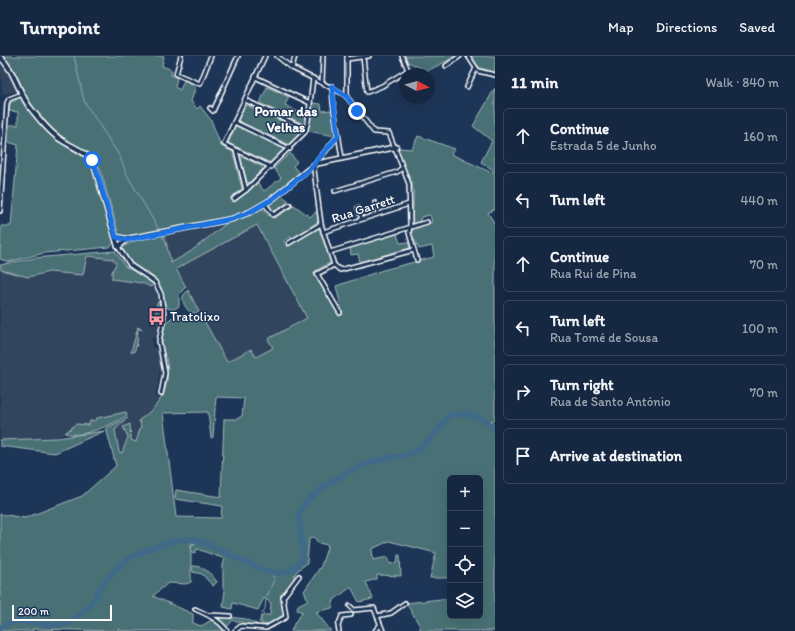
<!DOCTYPE html>
<meta charset="utf-8">
<style>
body{margin:0;font-family:Itim,sans-serif;background:#1f3048;color:#f1f3f6}
.controls{position:absolute;right:12px;bottom:12px;display:grid;overflow:hidden;border-radius:6px;box-shadow:0 4px 16px #0002}
.controls button{width:36px;height:36px;display:grid;place-items:center;padding:0;border:0;border-bottom:1px solid #35445a;background:#162841;color:#f1f3f6;font:20px sans-serif}
.compass{position:absolute;left:399px;top:12px;width:36px;height:36px;border-radius:50%;background:#162841;box-shadow:0 4px 16px #0002;rotate:97deg}
.scale{position:absolute;left:12px;bottom:10px;width:100px;box-sizing:border-box;padding-left:4px;border:2px solid #fff;border-top:0;font-size:11px;line-height:14px;white-space:nowrap;color:#fff;-webkit-text-stroke:3px #1d3557;paint-order:stroke}
.stop{position:absolute;width:12px;height:12px;margin:-9px;border:3px solid #1a73e8;border-radius:50%;background:#fff}
.stop.end{background:#1a73e8;border-color:#fff;box-shadow:0 1px 4px #0008}
.list{margin:0;padding:0;list-style:none}
h2{display:flex;justify-content:space-between;align-items:center;height:52px;margin:0;padding:0 16px;font-size:17px}
h2 small{font-size:13px;font-weight:400;color:#9ea6b1}
.list li{display:grid;grid-template-columns:26px 1fr auto;gap:12px;align-items:center;box-sizing:border-box;height:56px;margin:0 8px 8px;padding:0 8px;border:1px solid #35445a;border-radius:6px}
.list b{display:block;font-size:15px;white-space:nowrap}
.list p{margin:0;font-size:13px;white-space:nowrap;color:#9ea6b1}
.list em{font-size:13px;font-style:normal;color:#9ea6b1}
.icon{flex:none;width:22px;height:22px;fill:none;stroke:currentColor;stroke-width:2;stroke-linecap:round;stroke-linejoin:round}
.map{position:relative;flex:none;width:495px;height:575px;overflow:hidden}
header{display:flex;align-items:center;gap:24px;box-sizing:border-box;height:56px;padding:0 20px;background:#162841;border-bottom:1px solid #35445a}
header strong{font-size:19px}
nav{display:flex;gap:22px;margin-inline-start:auto;font-size:14px}
main{display:flex}
aside{flex:1;background:#162841}
.map>svg:first-child{display:block}
.built{fill:#33455e}
.green{fill:#487175;stroke:#a4b8ba;fill-rule:evenodd}
.lines{fill:none;stroke-linecap:round;stroke-linejoin:round}
.stream{stroke:#8da6b8;stroke-width:1}
.river{stroke:#416a88;stroke-width:6}
.minor-casing{stroke:#fff;stroke-width:6}
.tertiary-casing{stroke:#fff;stroke-width:7}
.minor{stroke:#1d3557;stroke-width:3}
.tertiary{stroke:#1d3557;stroke-width:4}
.route{stroke:#1a73e8;stroke-width:5}
.labels{text-anchor:middle;stroke-width:3;stroke-linejoin:round;paint-order:stroke}
.street-label{font-size:13px;fill:#fff;stroke:#1d3557}
.poi-label{font-size:13px;fill:#fff;stroke:#1d3557;text-anchor:start}
.neighbourhood-label{font-size:14px;font-weight:bold;fill:#fff;stroke:#1d3557}
</style>
<header>
<strong>Turnpoint</strong>
<nav><a>Map</a><a>Directions</a><a>Saved</a></nav>
</header>
<main>
<div class="map">
<svg width="495" height="575" viewBox="0 0 495 575">
<rect width="100%" height="100%" fill="#1d3557"/>
<filter id="ink" filterUnits="userSpaceOnUse"><feTurbulence type="fractalNoise" baseFrequency=".025" numOctaves="2"/><feDisplacementMap in="SourceGraphic" scale="8" xChannelSelector="R" yChannelSelector="G"/><feConvolveMatrix kernelMatrix="1 2 1 2 8 2 1 2 1" color-interpolation-filters="sRGB"/></filter>
<g filter="url(#ink)">
<g class="built">
<path d="M0,0H3L12,9L22,33L7,38L2,37Z"/>
<path d="M227,167L190,196L170,207L164,178Z"/>
<path d="M257,169L308,262L273,281L280,295L258,307L227,306L176,213Z"/>
<path d="M87,200L114,203L116,207L112,216V223L142,227L151,231L153,228L156,233L161,260L156,280L152,282V291L157,293L161,306L156,341L161,344L149,357L139,364L141,370L136,386L131,385L130,368L123,371L128,381L122,397L119,396L115,374L128,364L127,359L65,377L58,382L0,384V212L1,214L29,221L49,216L83,219L84,218Z"/>
</g>
<g class="green">
<path d="M3,0H164L162,10L172,14L171,19L177,22L175,31L180,34L184,24L196,30L191,45L197,53L200,50L211,64L221,90L233,96L242,133L230,142L235,144L258,127L264,135L267,133L281,122L274,112L290,97L297,106L293,110L300,118L260,148L233,161L127,180L119,179L100,112C91,93 75,91 60,79C51,72 39,60 32,50C20,33 19,15 3,0Z"/>
<path d="M405,0H457L427,15L406,5Z"/>
<path d="M471,0H495V16L477,11Z"/>
<path d="M267,31L289,41L285,49L306,60L304,68L260,47Z"/>
<path d="M495,32V153L488,157L495,168V364L491,365L495,370V575H420V570L406,547L450,542V560H480V422H450V522H430L436,497L389,485L372,493L373,504L388,501L390,508L397,507L398,499H400L401,520L377,519V523L366,526L373,543L359,546L351,531L334,544L332,552L316,556L331,575H291L295,566L303,556L297,554L298,549L308,544L304,535L321,510L328,489L318,487L314,481L309,483L307,507L296,516L291,529L282,540L285,560L265,571L259,566L263,559H270L271,547L264,542L258,554L233,547L232,553L223,551L225,534L223,532V509L225,503L197,493L195,497L191,496L192,489L197,488L191,487V526L186,528L168,527L153,540L193,558V567L201,570L212,564L225,575H122L120,573L118,575L32,573L33,575H0V458L25,462L82,440L116,410L106,372L128,362L115,374L119,396L122,397L128,381L123,371L130,368L131,384L136,386L141,370L139,364C161,349 170,333 167,306C166,301 163,296 162,291C161,283 164,273 166,266L173,261L201,259L227,306L251,293L256,301L273,292L268,283L307,262L257,169L176,213L186,231L179,238V250L173,254L165,251C164,241 163,231 156,224C147,213 122,208 123,191L134,185L164,178L171,207L190,196L227,167L262,152L268,159L275,162L294,149L310,161L317,155L318,166L293,182L290,181L284,185L287,191L319,172L331,206L315,215L314,218L340,260L342,255L336,230L383,214L434,201L432,190L419,193L411,177L412,174L432,166L430,159L421,161L420,165L413,167L412,165C412,153 416,134 410,123C406,114 401,105 398,94L400,92L412,93L418,80L455,93L451,98L492,117L493,114L481,106L492,85L473,70ZM216,341L244,342L242,360L237,363H224L221,441L176,434L175,443L222,450L221,462L176,461L163,357L208,356L211,382L213,381Z"/>
<path d="M21,41L25,50L57,85L88,103L94,116L114,187L110,191L44,197L8,206L0,203L1,170H11L18,89L8,86L9,69H18V56L9,55L10,47Z"/>
<path d="M313,47L321,48L322,55L332,54L335,80L308,75Z"/>
<path d="M244,48L301,74L302,76L290,89L238,65Z"/>
<path d="M237,70L284,92L285,94L271,107L228,88L235,71Z"/>
<path d="M242,101L261,110L263,113L249,127L247,126L241,103Z"/>
<path d="M281,139L289,145L275,156L273,155L269,148Z"/>
<path d="M397,178L400,187L408,186L410,192L360,206L358,198L351,199L350,192Z"/>
<path d="M115,195L125,210L151,226L153,228L151,231L142,227L112,223V216L116,207L113,203L87,200L83,219L49,216L28,221L1,214L0,209L34,202Z"/>
<path d="M188,234L199,256C189,260 182,249 183,240Z"/>
<path d="M159,245L161,256L159,265H155L157,247Z"/>
<path d="M138,271L142,274L138,272L137,288L134,296H131Z"/>
<path d="M126,356L127,360C112,368 82,383 65,377L76,368L89,369L90,365H94L97,362Z"/>
<path d="M104,375L55,397L0,390V384L58,382Z"/>
<path d="M192,510C202,509 211,517 217,526L213,530L202,518L193,516Z"/>
<path d="M229,561L246,563L259,569H244L243,566H236L233,564L227,571L215,563Z"/>
</g>
<g class="lines">
<g class="stream">
<path d="M74,0L84,45L120,101L126,117L159,174"/>
<path d="M162,179L163,183"/>
<path d="M271,517L274,522"/>
<path d="M267,540L274,524"/>
<path d="M262,558L265,553L266,543"/>
<path d="M261,560L260,563L265,570"/>
</g>
<path class="river" d="M0,572C22,556 44,575 69,567C76,562 84,556 90,549C96,541 99,532 106,524C121,505 136,497 158,490C167,487 177,483 187,483C218,485 260,523 286,516C316,508 295,476 300,456C303,447 313,439 320,434C336,420 361,409 382,403C392,401 402,401 412,397C427,390 439,372 450,359C467,356 484,360 495,374"/>
<defs>
<g id="minor">
<path d="M181,0L176,18L200,28L211,0"/>
<path d="M265,0L224,88L271,111"/>
<path d="M277,0L292,12L342,37L347,41L374,76L389,77L409,128L410,168L409,177L417,204"/>
<path d="M347,0V41"/>
<path d="M468,0L478,15L495,19"/>
<path d="M363,1L367,36L382,30L408,14L402,0"/>
<path d="M347,3L369,0"/>
<path d="M446,10L460,0"/>
<path d="M292,12L295,0"/>
<path d="M255,21L310,47"/>
<path d="M322,26L323,0"/>
<path d="M332,30L333,47L342,102"/>
<path d="M467,31L476,12"/>
<path d="M245,44L306,73"/>
<path d="M210,52L213,55L238,0"/>
<path d="M234,66L290,93"/>
<path d="M338,80L315,108L314,114L321,168L334,209L340,214L414,194"/>
<path d="M236,94L246,134"/>
<path d="M335,135L397,116L402,112"/>
<path d="M234,143L246,134L305,76L308,65L313,22"/>
<path d="M375,147L378,157"/>
<path d="M265,148L273,159L290,149"/>
<path d="M358,152L362,163"/>
<path d="M0,155L7,47L9,43L22,38"/>
<path d="M323,176L409,148"/>
<path d="M289,187L321,168"/>
<path d="M118,191L130,209L155,226L161,238L164,260L159,285L165,317L161,338"/>
<path d="M330,196L427,166"/>
<path d="M334,209L317,218L340,257"/>
<path d="M350,550L354,554L374,552L383,575"/>
<path d="M195,553C206,558 220,564 227,575"/>
<path d="M210,559L230,560"/>
<path d="M377,560L391,557L405,547"/>
<path d="M235,575L241,570L266,572L286,561L283,541L299,520"/>
<path d="M339,575L338,570L342,560L351,559"/>
<path d="M375,575L380,569"/>
</g>
<g id="tertiary">
<path d="M0,1C16,16 18,38 32,54C40,64 49,76 60,83C71,91 84,94 93,105L118,191L127,183"/>
<path d="M116,181L127,183L232,163L250,156L271,144L315,108L396,91"/>
</g>
</defs>
<use href="#minor" class="minor-casing"/>
<use href="#tertiary" class="tertiary-casing"/>
<use href="#minor" class="minor"/>
<use href="#tertiary" class="tertiary"/>
</g>
</g>
<g class="lines" filter="url(#ink)">
<path class="route" d="M92,104L96,112L116,181L127,184L232,163L250,156L271,144L307,116L338,80L332,30L347,41L357,55"/>
</g>
<defs>
<symbol id="bus-bare" viewBox="-9 -9 18 18"><path d="M-5-6H5V4H4V6H2V4H-2V6H-4V4H-5ZM-3.5-4V0h7V-4ZM-3.5 1.2v1.5H-2V1.2ZM2 1.2v1.5H3.5V1.2Z" fill="#ff9aa2" stroke="#1d3557" stroke-width="2.5" paint-order="stroke"/></symbol>
</defs>
<g fill-rule="evenodd">
<use href="#bus-bare" x="144" y="248" width="25" height="25"/>
</g>
<g class="labels">
<g class="street-label">
<text transform="translate(363 152) rotate(-18)" y="5">Rua Garrett</text>
</g>
<g class="poi-label">
<text x="170" y="265">Tratolixo</text>
</g>
<g class="neighbourhood-label">
<text x="286" y="60">Pomar das<tspan x="286" dy="16">Velhas</tspan></text>
</g>
</g>
</svg>
<div class="controls">
<button>+</button>
<button>−</button>
<button><svg class="icon" aria-label="locate" viewBox="0 0 24 24"><circle cx="12" cy="12" r="6"/><path d="M12 2v4M12 18v4M2 12h4M18 12h4"/></svg></button>
<button><svg class="icon" aria-label="layers" viewBox="0 0 24 24"><path d="M12 4l9 5-9 5-9-5zM3 14l9 5 9-5"/></svg></button>
</div>
<svg class="compass" viewBox="-18 -18 36 36"><path d="M0-13l5 13h-10z" fill="#e53935"/><path d="M0 13l5-13h-10z" fill="#9ea6b1"/></svg>
<div class="scale">200 m</div>
<div class="stop" style="left:92px;top:104px"></div>
<div class="stop end" style="left:357px;top:55px"></div>
</div>
<aside>
<h2>11 min<small>Walk · 840 m</small></h2>
<ul class="list">
<li><svg class="icon" aria-label="ahead" viewBox="0 0 24 24"><path d="M12 20V5M6 11l6-6 6 6"/></svg><div><b>Continue</b><p>Estrada 5 de Junho</p></div><em>160 m</em></li>
<li><svg class="icon" aria-label="left" viewBox="0 0 24 24"><path d="M17 20v-9H6M10 6l-5 5 5 5"/></svg><div><b>Turn left</b></div><em>440 m</em></li>
<li><svg class="icon" aria-label="ahead" viewBox="0 0 24 24"><path d="M12 20V5M6 11l6-6 6 6"/></svg><div><b>Continue</b><p>Rua Rui de Pina</p></div><em>70 m</em></li>
<li><svg class="icon" aria-label="left" viewBox="0 0 24 24"><path d="M17 20v-9H6M10 6l-5 5 5 5"/></svg><div><b>Turn left</b><p>Rua Tomé de Sousa</p></div><em>100 m</em></li>
<li><svg class="icon" aria-label="right" viewBox="0 0 24 24"><path d="M7 20v-9h11M14 6l5 5-5 5"/></svg><div><b>Turn right</b><p>Rua de Santo António</p></div><em>70 m</em></li>
<li><svg class="icon" aria-label="arrive" viewBox="0 0 24 24"><path d="M6 21V4h12l-3 4 3 4H6"/></svg><div><b>Arrive at destination</b></div></li>
</ul>
</aside>
</main>
